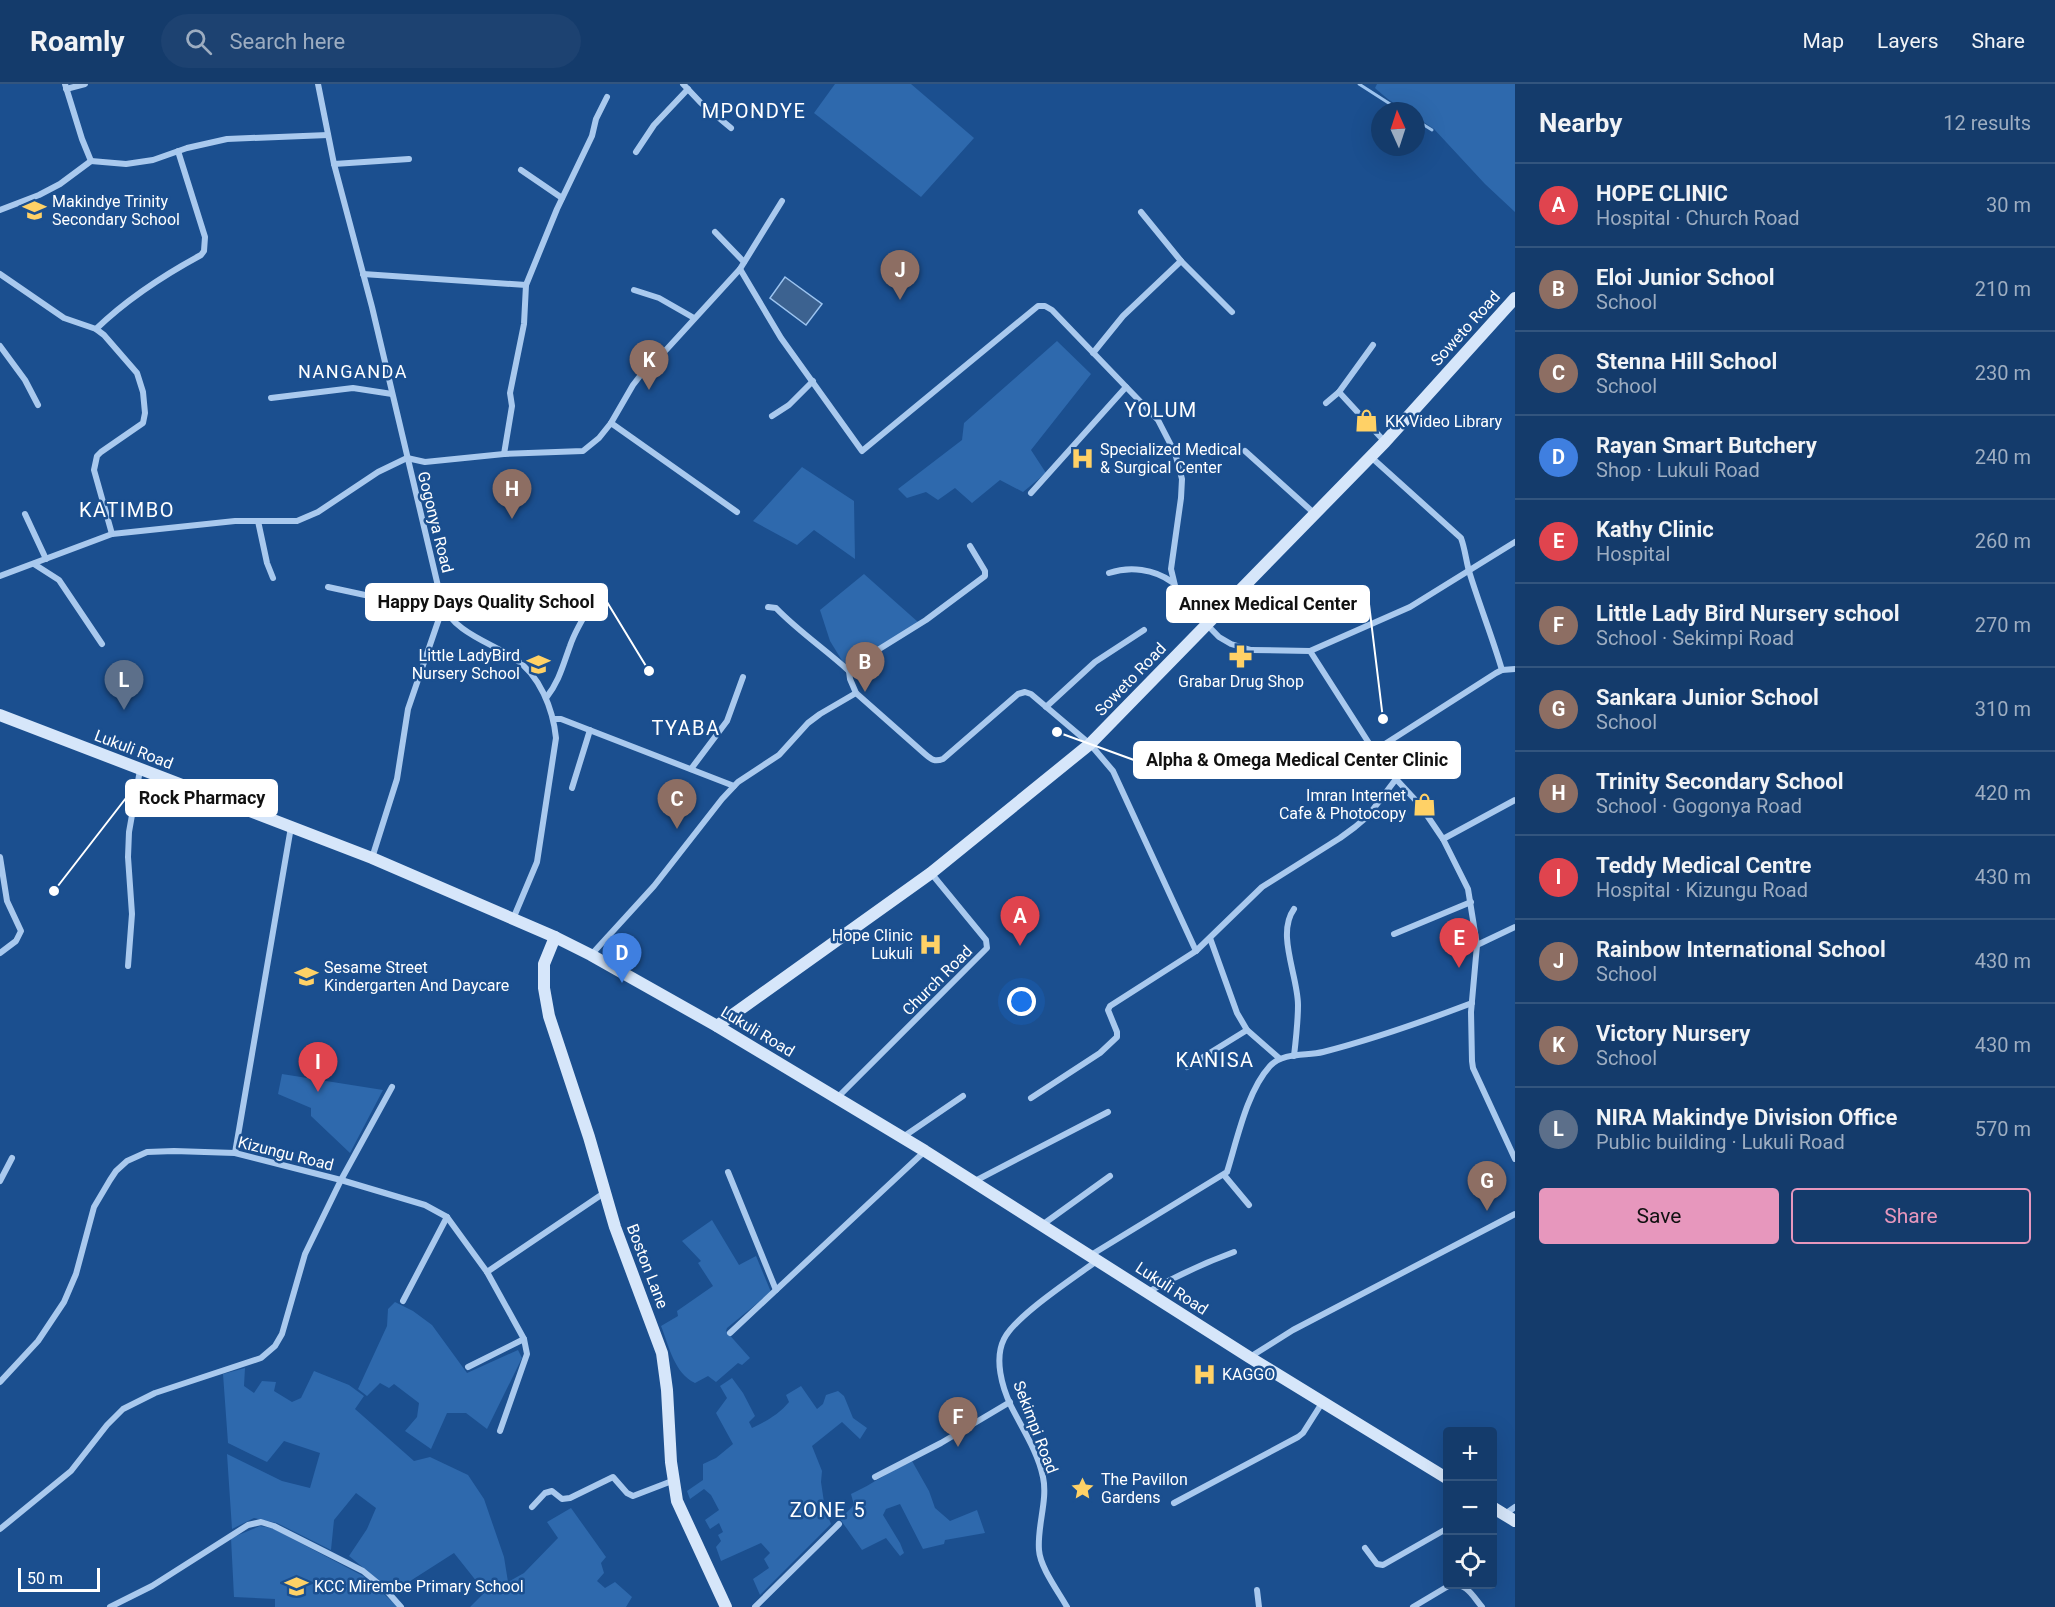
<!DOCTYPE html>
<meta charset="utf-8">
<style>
body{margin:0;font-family:Roboto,sans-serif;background:#1d4271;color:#f1f3f6}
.controls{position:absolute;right:18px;bottom:18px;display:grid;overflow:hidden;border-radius:6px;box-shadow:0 6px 24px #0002}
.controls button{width:54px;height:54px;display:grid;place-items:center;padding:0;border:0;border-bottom:2px solid #33557e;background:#143b6b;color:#f1f3f6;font:30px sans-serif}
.compass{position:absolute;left:1371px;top:18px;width:54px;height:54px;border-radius:50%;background:#143b6b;box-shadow:0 6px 24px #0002;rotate:357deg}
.scale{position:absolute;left:18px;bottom:15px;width:82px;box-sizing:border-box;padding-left:6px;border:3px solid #fff;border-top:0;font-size:16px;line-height:21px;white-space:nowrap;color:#fff;-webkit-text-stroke:4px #1b4f8f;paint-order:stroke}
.you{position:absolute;left:1022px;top:918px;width:21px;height:21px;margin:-15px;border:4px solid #fff;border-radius:50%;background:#1a73e8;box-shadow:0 0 0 9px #1a73e833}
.badge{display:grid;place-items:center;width:39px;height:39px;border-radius:50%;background:#e797bd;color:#fff;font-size:20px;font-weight:700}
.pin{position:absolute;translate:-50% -50px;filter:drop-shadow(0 2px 3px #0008)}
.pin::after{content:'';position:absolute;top:32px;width:21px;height:18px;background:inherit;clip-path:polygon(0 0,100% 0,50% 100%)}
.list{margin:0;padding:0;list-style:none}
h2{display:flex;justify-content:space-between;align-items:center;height:78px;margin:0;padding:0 24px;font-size:26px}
h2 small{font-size:20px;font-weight:400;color:#9dadc1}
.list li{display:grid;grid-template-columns:39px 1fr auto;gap:18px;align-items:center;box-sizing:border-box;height:84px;padding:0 24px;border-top:2px solid #33557e}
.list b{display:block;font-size:22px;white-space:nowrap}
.list p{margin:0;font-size:20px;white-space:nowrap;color:#9dadc1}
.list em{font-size:20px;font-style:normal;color:#9dadc1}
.actions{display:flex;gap:12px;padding:18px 24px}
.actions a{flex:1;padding:14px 0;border:2px solid #e797bd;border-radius:6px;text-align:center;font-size:21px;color:#e797bd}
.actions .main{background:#e797bd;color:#111}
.icon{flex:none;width:33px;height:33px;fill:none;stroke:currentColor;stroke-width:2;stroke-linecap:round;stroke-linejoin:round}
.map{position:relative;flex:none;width:1515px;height:1523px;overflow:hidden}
header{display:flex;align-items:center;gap:36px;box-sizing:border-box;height:84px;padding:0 30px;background:#143b6b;border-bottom:2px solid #33557e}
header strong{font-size:28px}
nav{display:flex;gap:33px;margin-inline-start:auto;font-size:21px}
.search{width:420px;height:54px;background:#1d4271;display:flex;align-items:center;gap:15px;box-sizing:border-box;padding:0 21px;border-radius:33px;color:#9dadc1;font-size:22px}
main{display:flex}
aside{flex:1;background:#143b6b}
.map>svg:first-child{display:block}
.green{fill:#2e69ad}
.water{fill:#3c6290;stroke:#9cc4f0;stroke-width:1.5}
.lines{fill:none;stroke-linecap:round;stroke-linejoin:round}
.stream{stroke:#9cc4f0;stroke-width:3}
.street{stroke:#a9c9ee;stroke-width:6}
.secondary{stroke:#d6e6fa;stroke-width:12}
.labels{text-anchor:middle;stroke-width:5;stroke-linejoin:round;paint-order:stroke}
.poi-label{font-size:16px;fill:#fff;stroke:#1b4f8f;text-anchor:start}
.street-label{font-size:16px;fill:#fff;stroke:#1b4f8f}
.neighbourhood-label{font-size:18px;letter-spacing:1.5px;fill:#fff;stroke:#1b4f8f}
.quarter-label{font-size:20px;letter-spacing:1.5px;fill:#fff;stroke:#1b4f8f}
.leader{fill:none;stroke:#fff;stroke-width:2}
.callout-dot{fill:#fff;stroke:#1b4f8f;stroke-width:2}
.callout{fill:#fff;stroke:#fff;stroke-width:2}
.callout-label{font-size:18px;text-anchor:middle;font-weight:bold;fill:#111}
</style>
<header>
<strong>Roamly</strong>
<div class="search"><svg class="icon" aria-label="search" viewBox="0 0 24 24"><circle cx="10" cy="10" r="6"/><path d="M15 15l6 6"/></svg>Search here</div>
<nav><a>Map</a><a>Layers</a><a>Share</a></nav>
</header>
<main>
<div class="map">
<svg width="1515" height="1523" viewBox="0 0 1515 1523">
<rect width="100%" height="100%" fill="#1b4f8f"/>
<g class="green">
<path d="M835,0H911L974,54L921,113L814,29Z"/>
<path d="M1377,0H1515V128L1485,100L1434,45L1416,33V27C1401,27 1386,14 1375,4Z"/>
<path d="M1057,257L1091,290L1031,366L1046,389L1023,408L1000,396L972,419L955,404L938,416L926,408L907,414L898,405L962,356L964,339Z"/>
<path d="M802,383L854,417L855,475L814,446L797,461L753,437Z"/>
<path d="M864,490L918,538L846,583L830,557L820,526Z"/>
<path d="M282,990L383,1006L350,1069L311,1032V1024L278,1010Z"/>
<path d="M712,1136L739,1181L756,1172L771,1208L727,1244L726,1247L750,1274L742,1281L738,1279L716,1298L708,1292L695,1299C674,1289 669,1262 661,1242L678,1232L677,1227L713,1202L698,1179L701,1177L682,1157Z"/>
<path d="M395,1218L413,1227L432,1241L467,1289L518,1266L522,1274L487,1345L466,1329H447L431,1365L405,1347L417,1333L419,1319L394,1300L389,1304L380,1299L367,1312L358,1305L387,1242L388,1225Z"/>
<path d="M245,1284L244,1302L254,1309L262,1297L276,1298L274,1307L292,1318L301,1314L314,1287L349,1301L364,1312L355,1325L414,1377L430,1373L468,1391L484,1415L504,1473L508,1498L524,1489L558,1454L547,1438L571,1424L606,1473L601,1479L604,1489L597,1497L605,1504L615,1498L632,1513L626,1523H470L485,1508L454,1469L393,1508L349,1472L367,1445L376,1424L356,1409L334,1436L331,1466L277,1439L254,1434L232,1445L227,1370L282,1397L310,1404L320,1369L284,1357L267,1378L228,1359L223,1290Z"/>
<path d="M732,1294L743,1309L755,1332L749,1338L752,1344C767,1337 779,1330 789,1318L786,1311L801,1302L817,1325L823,1320L826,1311L838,1307L844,1312L853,1334L867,1344L860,1355L842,1338L812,1362L822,1387L821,1398L825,1425L831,1440L760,1511L753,1495L769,1484L764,1475L770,1469L761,1459L721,1477L716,1463L721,1457L718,1451L723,1448L719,1439L710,1445L705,1436L719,1426L711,1411L704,1405L690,1415L687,1407L703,1396V1380L716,1374L733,1360L716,1329L727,1314L720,1302Z"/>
<path d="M912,1377L929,1407L935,1424L950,1437L977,1426L985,1449L945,1456L944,1460L923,1465L900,1420L886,1425L883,1431L900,1459L904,1469L900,1472L886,1454L862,1466L840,1435L854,1421L851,1410C873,1400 891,1386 912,1377Z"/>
<path d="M260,1442L272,1444L365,1493L398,1523H275V1515L234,1513L231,1454Z"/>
</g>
<path class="water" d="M785,193L822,220L806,241L770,214Z"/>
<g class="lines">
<g class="stream">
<path d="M1359,0L1401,27"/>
<path d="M1416,36L1432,46"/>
</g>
<g class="street">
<path d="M318,0L334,80L372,223L442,519C453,548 489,558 514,574C540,591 553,625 556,654L537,778L513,835"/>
<path d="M683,0L701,19L731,44"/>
<path d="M66,5L85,0"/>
<path d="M636,68L654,41L688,5"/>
<path d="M91,77L126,80L153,76L187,64L227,55L328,51"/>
<path d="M334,80L409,75"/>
<path d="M521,86L562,114"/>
<path d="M0,126L39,111L60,100L91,77L82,55L65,0"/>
<path d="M1141,128L1181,177"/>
<path d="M715,148L744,178"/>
<path d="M740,185L782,117"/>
<path d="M0,190L64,234L96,245L104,251L137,289L143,308L145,329L143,339L101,368L97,372L94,386L112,450"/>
<path d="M363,190L526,201"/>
<path d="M634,206L659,214L694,234"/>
<path d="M96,245C126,216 164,191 201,171L204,167L205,153L178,67"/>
<path d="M0,262L25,296L38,321"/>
<path d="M1093,269L1123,232L1181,177L1232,228"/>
<path d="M1339,308L1373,261"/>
<path d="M271,314L353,304L392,310"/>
<path d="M1326,319L1339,308L1385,358"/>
<path d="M772,332L789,321L813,297"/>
<path d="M611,339L633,301L647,283L666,266L740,185L781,254L862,367L1038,222H1045L1052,226L1158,336L1175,369L1182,395L1181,414L1171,485L1177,510L1219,553L1231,560L1251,566L1310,567L1374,667L1396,695L1420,721L1443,755L1468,805L1477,861L1471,928L1472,977L1473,984L1515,1075"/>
<path d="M1245,367L1315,430"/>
<path d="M504,370L512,322L510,309L524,240L526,201L557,125L592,52L596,35L607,13"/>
<path d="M1371,373L1461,454C1465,465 1466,476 1469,487C1479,520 1492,552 1502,586"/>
<path d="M1031,409L1126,303"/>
<path d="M25,430L46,475"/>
<path d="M258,437L267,479L273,494"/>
<path d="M970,462L985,487V492L926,536L852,582L849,587L850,595L856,609L925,670C932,676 935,678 943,675L1018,610L1025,608L1031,610L1090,660L1113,687L1196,867"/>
<path d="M34,480L59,496L102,560"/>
<path d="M1109,489C1130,482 1154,485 1172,498"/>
<path d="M0,492L112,450L235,437H297L318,428L378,388L407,374L425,378L504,370L583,367L599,354L611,339L737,428"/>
<path d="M328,503L365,511L441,515"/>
<path d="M768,523L776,524C798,547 825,565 849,587"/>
<path d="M1310,567L1410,523L1515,458"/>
<path d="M546,614C559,598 563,581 570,562C575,547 583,534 592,520"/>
<path d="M1046,623L1095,578L1144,546"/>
<path d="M554,635H561L734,702"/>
<path d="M1374,667L1496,589L1502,586L1515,585"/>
<path d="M691,685L727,637L743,593"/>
<path d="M572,704L590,646"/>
<path d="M1443,755L1515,716"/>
<path d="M0,773L7,817L21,847L16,857L0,869"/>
<path d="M372,774L397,695L408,625L443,523"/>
<path d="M1294,825C1276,850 1298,892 1298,921C1298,938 1296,955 1294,972"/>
<path d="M1394,850L1471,818"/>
<path d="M1210,854L1237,929L1247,946L1279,974"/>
<path d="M1477,861L1515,843"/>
<path d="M591,871L654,802L722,715L738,698L779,671L808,639L820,630L856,609"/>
<path d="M128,882L132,830L128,773L129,748L140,686"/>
<path d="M1187,983L1247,946"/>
<path d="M837,1014L987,864L986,856L931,789"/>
<path d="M1031,1014L1100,969L1117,953V948L1108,926L1110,922L1196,867L1262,803L1340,754L1355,743L1368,732L1396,695"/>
<path d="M903,1053L963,1012"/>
<path d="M235,1069L291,743"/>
<path d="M728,1088L776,1206"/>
<path d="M1224,1091L1249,1121"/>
<path d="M0,1097L12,1074"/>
<path d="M975,1097L1108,1028"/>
<path d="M1042,1141L1110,1092"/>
<path d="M1091,1171L1227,1088C1237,1056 1247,1007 1270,982C1283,968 1306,972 1323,968C1374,955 1422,938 1472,919"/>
<path d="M487,1188L524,1255L527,1270L500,1347"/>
<path d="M1148,1208C1176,1192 1204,1179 1234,1168"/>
<path d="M403,1217L447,1133"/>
<path d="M730,1249L925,1067"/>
<path d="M1250,1273L1293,1246L1515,1130"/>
<path d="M468,1283L524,1255"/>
<path d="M0,1298L38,1257L64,1218L76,1190L94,1123L110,1096L116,1087L127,1077L147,1068L174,1067L235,1069L341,1096L425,1121L447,1133L487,1188L604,1109"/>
<path d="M875,1393L941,1359L1010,1318"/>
<path d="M1174,1419L1298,1353L1303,1349L1322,1319"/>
<path d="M532,1423L545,1409L552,1407L562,1415L570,1414L613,1393L627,1409L633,1412L672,1397"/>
<path d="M1505,1430L1515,1423"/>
<path d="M0,1445L71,1387L107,1341L123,1325L155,1309L261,1274L275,1262L282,1250L305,1170L341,1096L392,1003"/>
<path d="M1365,1464L1377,1480L1383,1481L1448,1444"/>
<path d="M1257,1506L1259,1523"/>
<path d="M110,1523L152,1502L248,1441L261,1438L274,1442L363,1487L385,1505L401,1523"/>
<path d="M755,1523L839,1440"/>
<path d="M1067,1523C1058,1507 1040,1483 1039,1466C1037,1442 1048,1416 1043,1393C1038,1368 1022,1344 1011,1322C1002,1303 994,1275 1004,1255C1015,1232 1075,1193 1098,1176"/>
<path d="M1413,1523L1450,1501C1467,1499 1472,1511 1482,1523"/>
</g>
<g class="secondary">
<path d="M0,631L372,774L555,853L591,871L717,942L925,1067L1249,1273L1448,1395"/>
<path d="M555,853L544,880V904L549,932L589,1053L615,1143L662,1269L667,1306L671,1378L677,1417L726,1523"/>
<path d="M717,942L931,789L1090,660L1385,358L1515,214"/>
<path d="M1492,1423L1515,1437"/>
</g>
</g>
<defs>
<symbol id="school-bare" viewBox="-9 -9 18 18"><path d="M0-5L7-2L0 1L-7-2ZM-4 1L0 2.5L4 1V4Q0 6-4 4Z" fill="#ffd166" stroke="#1b4f8f" stroke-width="2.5" paint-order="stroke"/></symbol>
<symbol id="shop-bare" viewBox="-9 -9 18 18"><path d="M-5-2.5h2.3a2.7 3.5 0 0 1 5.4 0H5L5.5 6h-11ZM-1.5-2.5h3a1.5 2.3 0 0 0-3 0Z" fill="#ffd166" stroke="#1b4f8f" stroke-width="2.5" paint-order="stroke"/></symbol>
<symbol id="hospital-bare" viewBox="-9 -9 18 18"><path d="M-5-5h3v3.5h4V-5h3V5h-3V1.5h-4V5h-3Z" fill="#ffd166" stroke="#1b4f8f" stroke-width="2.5" paint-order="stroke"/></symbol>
<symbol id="pharmacy-bare" viewBox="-9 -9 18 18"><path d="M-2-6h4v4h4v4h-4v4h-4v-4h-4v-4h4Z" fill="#ffd166" stroke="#1b4f8f" stroke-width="2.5" paint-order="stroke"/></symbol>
<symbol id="sight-bare" viewBox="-9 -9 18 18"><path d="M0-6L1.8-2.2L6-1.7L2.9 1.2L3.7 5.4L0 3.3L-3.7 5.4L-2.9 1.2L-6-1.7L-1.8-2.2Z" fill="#ffd166" stroke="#1b4f8f" stroke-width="2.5" paint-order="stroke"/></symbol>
</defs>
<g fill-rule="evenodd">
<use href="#school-bare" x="18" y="110" width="33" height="33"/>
<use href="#shop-bare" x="1350" y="320" width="33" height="33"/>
<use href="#hospital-bare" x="1066" y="358" width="33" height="33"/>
<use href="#pharmacy-bare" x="1224" y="556" width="33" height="33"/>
<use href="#school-bare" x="522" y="564" width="33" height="33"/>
<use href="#shop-bare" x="1408" y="704" width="33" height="33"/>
<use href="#hospital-bare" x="914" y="844" width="33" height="33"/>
<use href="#school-bare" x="290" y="876" width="33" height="33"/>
<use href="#hospital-bare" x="1188" y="1274" width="33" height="33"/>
<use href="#sight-bare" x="1066" y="1388" width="33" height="33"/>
<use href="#school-bare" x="280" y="1486" width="33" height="33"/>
</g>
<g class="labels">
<g class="poi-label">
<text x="52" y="123">Makindye Trinity<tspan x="52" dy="18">Secondary School</tspan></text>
<text x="1385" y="343">KK Video Library</text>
<text x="1100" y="371">Specialized Medical<tspan x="1100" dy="18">&amp; Surgical Center</tspan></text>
<text x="520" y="577" text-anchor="end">Little LadyBird<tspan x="520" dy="18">Nursery School</tspan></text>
<text x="1241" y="603" text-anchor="middle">Grabar Drug Shop</text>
<text x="1406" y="717" text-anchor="end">Imran Internet<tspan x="1406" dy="18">Cafe &amp; Photocopy</tspan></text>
<text x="913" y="857" text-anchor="end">Hope Clinic<tspan x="913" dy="18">Lukuli</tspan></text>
<text x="324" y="889">Sesame Street<tspan x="324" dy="18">Kindergarten And Daycare</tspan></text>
<text x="1222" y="1296">KAGGO</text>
<text x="1101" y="1401">The Pavillon<tspan x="1101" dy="18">Gardens</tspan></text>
<text x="314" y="1508">KCC Mirembe Primary School</text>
</g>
<g class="street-label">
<text transform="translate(1465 244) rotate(-48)" y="6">Soweto Road</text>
<text transform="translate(436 438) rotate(76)" y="6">Gogonya Road</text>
<text transform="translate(1130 595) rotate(-46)" y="6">Soweto Road</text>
<text transform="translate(134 665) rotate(21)" y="6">Lukuli Road</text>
<text transform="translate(937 896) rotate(-45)" y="6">Church Road</text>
<text transform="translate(758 947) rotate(31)" y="6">Lukuli Road</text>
<text transform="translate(286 1069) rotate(14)" y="6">Kizungu Road</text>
<text transform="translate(648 1182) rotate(69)" y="6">Boston Lane</text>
<text transform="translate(1172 1204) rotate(33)" y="6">Lukuli Road</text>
<text transform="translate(1036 1343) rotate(69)" y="6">Sekimpi Road</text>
</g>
<g class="neighbourhood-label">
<text x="353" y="294">NANGANDA</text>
</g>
<g class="quarter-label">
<text x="754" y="34">MPONDYE</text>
<text x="1161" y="333">YOLUM</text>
<text x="127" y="433">KATIMBO</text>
<text x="686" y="651">TYABA</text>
<text x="1215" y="983">KANISA</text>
<text x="828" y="1433">ZONE 5</text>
</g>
</g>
<path class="leader" d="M649 587L607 518M1383 635L1369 520M1057 648L1134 676M54 807L126 714"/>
<g class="callout-dot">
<circle cx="649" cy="587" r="6"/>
<circle cx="1383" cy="635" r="6"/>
<circle cx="1057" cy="648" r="6"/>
<circle cx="54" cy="807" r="6"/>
</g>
<g class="callout">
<rect x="366" y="500" width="241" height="36" rx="6"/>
<rect x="1167" y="502" width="202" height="36" rx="6"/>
<rect x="1134" y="658" width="326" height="36" rx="6"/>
<rect x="126" y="696" width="151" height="36" rx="6"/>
</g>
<g class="callout-label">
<text x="486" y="524">Happy Days Quality School</text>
<text x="1268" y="526">Annex Medical Center</text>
<text x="1297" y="682">Alpha &amp; Omega Medical Center Clinic</text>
<text x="202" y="720">Rock Pharmacy</text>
</g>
</svg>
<div class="controls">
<button>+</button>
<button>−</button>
<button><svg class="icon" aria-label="locate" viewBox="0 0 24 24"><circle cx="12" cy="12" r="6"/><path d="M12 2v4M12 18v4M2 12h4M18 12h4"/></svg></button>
</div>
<svg class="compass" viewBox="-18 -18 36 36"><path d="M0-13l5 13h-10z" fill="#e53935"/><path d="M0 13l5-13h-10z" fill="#9dadc1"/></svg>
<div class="scale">50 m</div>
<div class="you"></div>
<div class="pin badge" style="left:1020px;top:862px;background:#e0444e">A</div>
<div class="pin badge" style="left:865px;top:608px;background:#8d6e63">B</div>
<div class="pin badge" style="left:677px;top:745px;background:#8d6e63">C</div>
<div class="pin badge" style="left:622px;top:899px;background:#3f7fe0">D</div>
<div class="pin badge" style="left:1459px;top:884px;background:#e0444e">E</div>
<div class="pin badge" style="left:958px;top:1363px;background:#8d6e63">F</div>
<div class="pin badge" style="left:1487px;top:1127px;background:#8d6e63">G</div>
<div class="pin badge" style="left:512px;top:435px;background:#8d6e63">H</div>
<div class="pin badge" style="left:318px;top:1008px;background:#e0444e">I</div>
<div class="pin badge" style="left:900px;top:216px;background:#8d6e63">J</div>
<div class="pin badge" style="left:649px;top:306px;background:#8d6e63">K</div>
<div class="pin badge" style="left:124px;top:626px;background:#5c6f8a">L</div>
</div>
<aside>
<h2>Nearby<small>12 results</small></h2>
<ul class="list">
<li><span class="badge" style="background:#e0444e">A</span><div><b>HOPE CLINIC</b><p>Hospital · Church Road</p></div><em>30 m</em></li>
<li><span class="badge" style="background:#8d6e63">B</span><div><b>Eloi Junior School</b><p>School</p></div><em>210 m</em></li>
<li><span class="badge" style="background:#8d6e63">C</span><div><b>Stenna Hill School</b><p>School</p></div><em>230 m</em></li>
<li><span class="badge" style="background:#3f7fe0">D</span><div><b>Rayan Smart Butchery</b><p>Shop · Lukuli Road</p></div><em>240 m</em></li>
<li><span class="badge" style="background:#e0444e">E</span><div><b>Kathy Clinic</b><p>Hospital</p></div><em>260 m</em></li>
<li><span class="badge" style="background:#8d6e63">F</span><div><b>Little Lady Bird Nursery school</b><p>School · Sekimpi Road</p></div><em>270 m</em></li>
<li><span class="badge" style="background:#8d6e63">G</span><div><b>Sankara Junior School</b><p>School</p></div><em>310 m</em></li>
<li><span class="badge" style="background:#8d6e63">H</span><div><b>Trinity Secondary School</b><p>School · Gogonya Road</p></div><em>420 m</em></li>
<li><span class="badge" style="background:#e0444e">I</span><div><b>Teddy Medical Centre</b><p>Hospital · Kizungu Road</p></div><em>430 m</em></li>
<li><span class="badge" style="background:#8d6e63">J</span><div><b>Rainbow International School</b><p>School</p></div><em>430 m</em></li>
<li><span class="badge" style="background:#8d6e63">K</span><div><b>Victory Nursery</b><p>School</p></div><em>430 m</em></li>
<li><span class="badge" style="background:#5c6f8a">L</span><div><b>NIRA Makindye Division Office</b><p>Public building · Lukuli Road</p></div><em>570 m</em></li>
</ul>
<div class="actions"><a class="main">Save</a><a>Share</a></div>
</aside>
</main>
